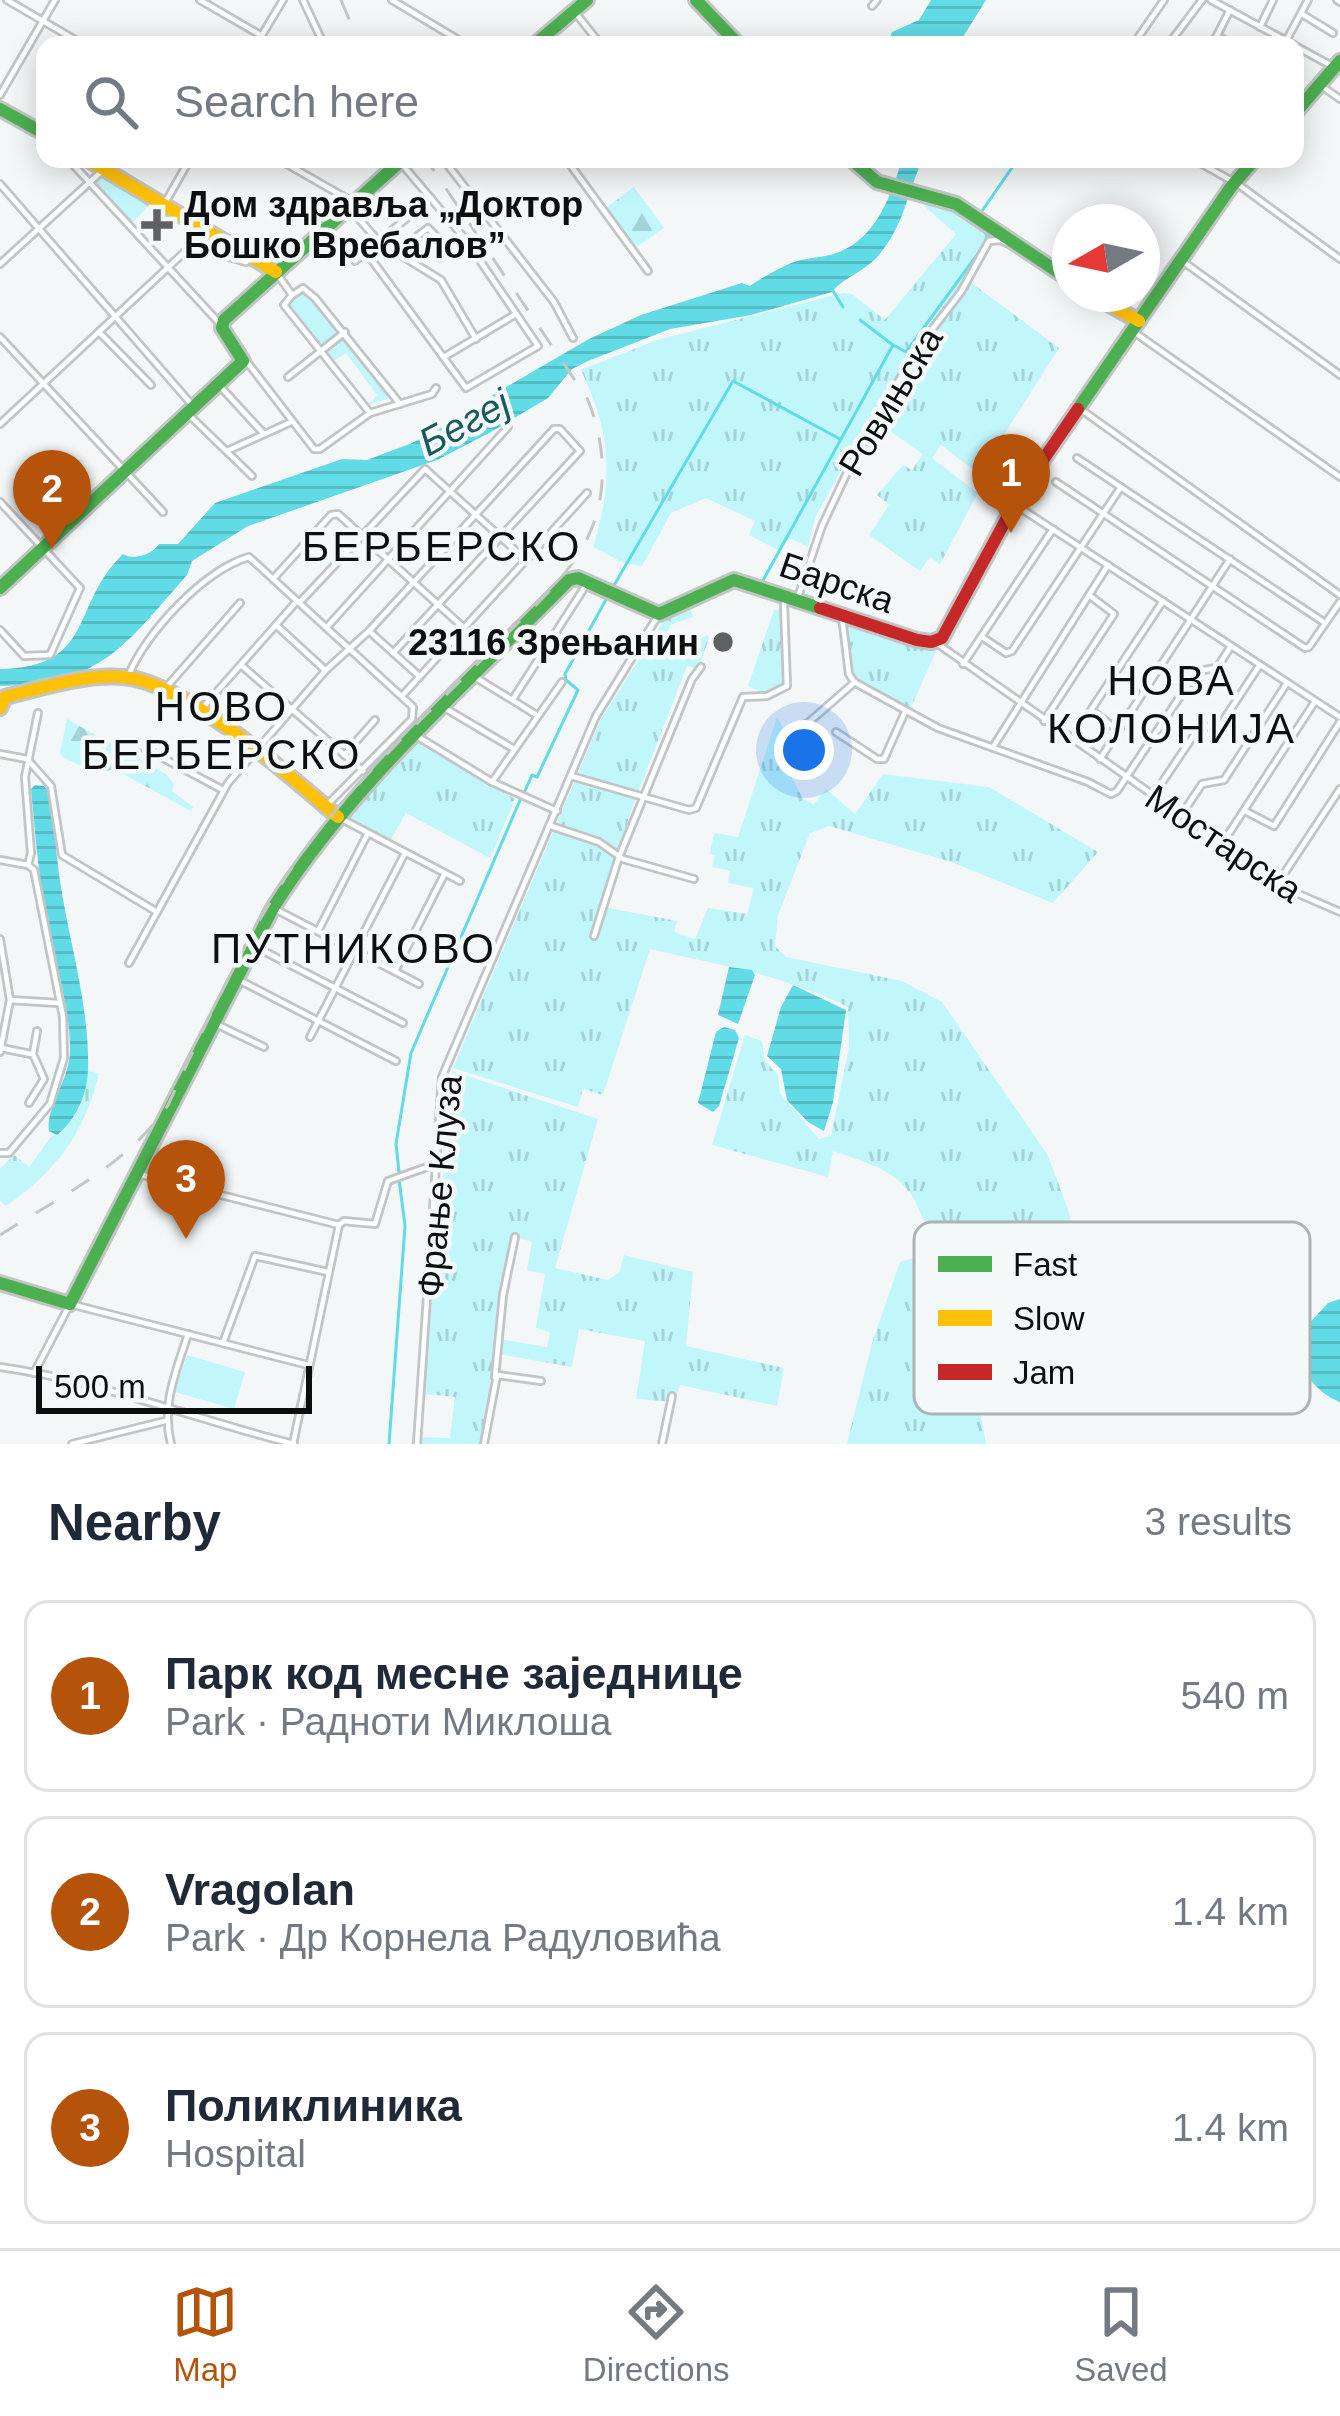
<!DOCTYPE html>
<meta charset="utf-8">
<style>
body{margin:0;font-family:Arial,sans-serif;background:#f2f2f3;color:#1f2937}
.compass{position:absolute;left:1052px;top:204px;width:108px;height:108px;border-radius:50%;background:#fff;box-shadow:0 6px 30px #0003;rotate:261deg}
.scale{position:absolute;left:36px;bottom:30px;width:276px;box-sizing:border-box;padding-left:12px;border:6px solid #0d0f0f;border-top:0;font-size:33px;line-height:42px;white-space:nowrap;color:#0d0f0f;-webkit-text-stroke:9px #f3f8f9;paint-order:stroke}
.you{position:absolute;left:804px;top:750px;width:42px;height:42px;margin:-30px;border:9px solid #fff;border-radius:50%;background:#1a73e8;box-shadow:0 0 0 18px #1a73e833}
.badge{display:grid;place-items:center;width:78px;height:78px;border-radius:50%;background:#b45309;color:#fff;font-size:39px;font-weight:700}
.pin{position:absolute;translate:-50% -99px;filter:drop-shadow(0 3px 6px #0008)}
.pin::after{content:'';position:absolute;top:63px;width:42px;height:36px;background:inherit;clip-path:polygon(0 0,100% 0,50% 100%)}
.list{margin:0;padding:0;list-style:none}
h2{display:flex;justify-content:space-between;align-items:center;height:156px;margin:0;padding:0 48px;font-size:51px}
h2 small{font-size:39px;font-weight:400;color:#747a83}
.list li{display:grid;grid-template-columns:78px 1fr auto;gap:36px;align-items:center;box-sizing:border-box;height:192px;margin:0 24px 24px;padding:0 24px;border:3px solid #e0e1e3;border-radius:24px}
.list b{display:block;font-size:45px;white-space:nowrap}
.list p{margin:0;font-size:39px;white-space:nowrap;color:#747a83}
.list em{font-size:39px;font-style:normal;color:#747a83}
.icon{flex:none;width:66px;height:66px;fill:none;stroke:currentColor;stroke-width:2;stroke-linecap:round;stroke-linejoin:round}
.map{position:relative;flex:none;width:1340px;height:1444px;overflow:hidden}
.search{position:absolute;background:#fff;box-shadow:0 6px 30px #0003;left:36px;right:36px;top:36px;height:132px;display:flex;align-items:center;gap:30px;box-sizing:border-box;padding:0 42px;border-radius:24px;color:#747a83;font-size:45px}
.sheet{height:804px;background:#fff}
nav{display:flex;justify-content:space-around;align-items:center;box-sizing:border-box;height:168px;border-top:3px solid #e0e1e3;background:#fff;font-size:33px;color:#747a83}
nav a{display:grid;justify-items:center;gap:6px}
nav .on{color:#b45309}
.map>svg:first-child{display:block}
.grass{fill:url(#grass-tufts)}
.forest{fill:url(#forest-firs)}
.park{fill:#c1f6fb}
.water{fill:url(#water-rules)}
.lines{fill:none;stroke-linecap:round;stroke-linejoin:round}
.stream{stroke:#61dce6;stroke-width:3}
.street-casing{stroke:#c2c4c5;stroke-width:10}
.fast-casing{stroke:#c2c4c5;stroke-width:18}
.slow-casing{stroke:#c2c4c5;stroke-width:18}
.jam-casing{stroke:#c2c4c5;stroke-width:18}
.street{stroke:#fdfefe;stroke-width:4.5}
.fast{stroke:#4caf50;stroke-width:12}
.slow{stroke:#ffc107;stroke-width:12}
.jam{stroke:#c62828;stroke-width:12}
.rail{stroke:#c4c5c5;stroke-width:3;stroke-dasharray:21 21;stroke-linecap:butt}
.poi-dot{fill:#5e6061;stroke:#f3f8f9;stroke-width:4.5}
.labels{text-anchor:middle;stroke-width:9;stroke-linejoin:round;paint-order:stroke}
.poi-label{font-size:36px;font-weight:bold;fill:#0d0f0f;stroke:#f3f8f9;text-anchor:start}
.street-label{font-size:36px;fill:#0d0f0f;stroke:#f3f8f9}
.water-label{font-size:39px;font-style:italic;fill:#19595f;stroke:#f3f8f9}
.quarter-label{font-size:42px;letter-spacing:3px;fill:#0d0f0f;stroke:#f3f8f9}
.key{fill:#f3f8f9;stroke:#aeb2b3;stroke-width:3}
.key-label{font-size:33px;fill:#0d0f0f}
</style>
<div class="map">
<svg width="1340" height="1444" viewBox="0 0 1340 1444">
<defs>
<pattern id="grass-tufts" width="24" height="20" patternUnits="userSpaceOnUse" patternTransform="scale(3)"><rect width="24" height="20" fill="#c1f6fb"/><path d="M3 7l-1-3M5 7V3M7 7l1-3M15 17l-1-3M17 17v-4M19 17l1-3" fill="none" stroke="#a5d2d6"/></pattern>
<pattern id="forest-firs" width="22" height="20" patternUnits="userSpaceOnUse" patternTransform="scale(3)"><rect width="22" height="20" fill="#c1f6fb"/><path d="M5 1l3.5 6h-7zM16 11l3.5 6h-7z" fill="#a5d2d6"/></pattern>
<pattern id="water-rules" width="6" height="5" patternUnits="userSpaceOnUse" patternTransform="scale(3)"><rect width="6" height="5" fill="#61dce6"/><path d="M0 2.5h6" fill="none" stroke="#53bcc4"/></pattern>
</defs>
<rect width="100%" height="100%" fill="#f4f7f8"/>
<g class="grass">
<path d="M937,202L968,217L989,237L962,276L1059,348L979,474L941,445L932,458L978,493L940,564L930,557L920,571L869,535L889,505L877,495L903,465L912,470L923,454L870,417L815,518L808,547L790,538L778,550L749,535L755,521L706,498L671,513L642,566L624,563L593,547C614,481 611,432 581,370L657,340L843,293L852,294L885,320L956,234L924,206Z"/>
<path d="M690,608L693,617L670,625L666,643L671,650L680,652L707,635L709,638L698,669L687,666L632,808L592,936L594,938L603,907L677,921L674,932L695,939L708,908L747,914L754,888L728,883L730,871L712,867L715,855L710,854L714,833L738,837L777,717L804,767L792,778L804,800L814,804L826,789L855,814L883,774L989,787L1098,852L1053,903L951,862L829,826L810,833L778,915L775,946L786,957L902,981L942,1002L1047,1154L1068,1209L1083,1279L1117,1313L1116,1375L1088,1388L1046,1385L979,1403L986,1444H847L872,1343L900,1262C919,1257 935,1252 933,1230C920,1220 921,1210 912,1196C895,1169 862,1161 833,1151L828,1177L712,1145L745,1035L762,1041L765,1061L778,1075L780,1094L819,1139L831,1136L849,1047L848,1007C784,975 719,965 650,949L603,1095L583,1089L578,1107L453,1068L601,719L664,620Z"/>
<path d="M774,610H784L785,686L765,694L748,686Z"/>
<path d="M844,618L933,643L937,649L909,712L852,678Z"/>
<path d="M417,740L515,799L490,858L406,813L390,841L346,815Z"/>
<path d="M88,1070L99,1074C84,1133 56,1172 6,1206L0,1201V1169L14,1155L29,1167L53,1134L61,1133L80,1107Z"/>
<path d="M452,1071L598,1119L555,1268L608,1280L619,1273L624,1255L693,1272L686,1346L784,1368L777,1406L680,1385L674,1402L636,1399L645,1341L579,1329L572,1367L498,1354L499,1339L547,1347L550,1332L536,1328L545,1274L527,1270L532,1242L514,1236C497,1304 493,1374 481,1444H422L423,1437L450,1438L455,1397L424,1394Z"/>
</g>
<g class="forest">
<path d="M634,187L664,228L635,248L606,208Z"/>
<path d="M67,719L166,774L174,784L172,791L193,807L191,811L123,774L111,770L94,773L63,757L60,753Z"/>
</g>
<g class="park">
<path d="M104,173L153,201L131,224L93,183Z"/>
<path d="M303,291L314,300L393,397L368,405L377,395L346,353L333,361L285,303Z"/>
<path d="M187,1355L245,1372L234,1409L175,1392Z"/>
</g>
<g class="water">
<path d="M931,0H986L958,45H887L892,32L919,20Z"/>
<path d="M902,159H923C905,197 906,222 878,256C864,272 844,277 832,292L751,315L670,329L588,361L572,369L548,398L491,432L437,460L248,526L192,561L187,575C125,645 102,685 0,686V669C96,667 69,607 123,554C134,561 153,554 159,544H178L215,503L342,459L367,460L412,443L476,410L494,394L589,339L641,315L742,283L750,286C761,278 789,262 801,260C814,257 827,257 839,252C876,238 892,194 902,159Z"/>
<path d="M35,785L44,786C60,803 54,835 57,857C64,929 90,998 88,1070C87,1095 76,1120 57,1135L49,1131C45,1108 70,1079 70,1051C70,1003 53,957 45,911C38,871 35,830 31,789Z"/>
<path d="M729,967L752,970L755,975L738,1024L718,1015Z"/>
<path d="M793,985L846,1010L833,1102L824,1131L808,1122L787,1100L781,1069L767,1056L781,1007Z"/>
<path d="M724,1027L735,1030L739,1038L719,1106L713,1112L698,1103L716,1032Z"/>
<path d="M1340,1299V1402C1314,1392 1301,1369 1291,1343L1328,1303Z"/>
</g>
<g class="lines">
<g class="stream">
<path d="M982,211L1018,159"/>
<path d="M832,289L843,307"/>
<path d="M895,346L906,352L985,244L987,235L975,221"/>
<path d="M761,584L893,345L860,320"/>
<path d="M613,587L733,381L840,439"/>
<path d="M524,793L532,775L537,777L578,690L566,680L565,674L608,596"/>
<path d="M399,1172L396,1144L411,1053L521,798"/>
<path d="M389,1444L405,1226L399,1179"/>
</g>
<defs>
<g id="street">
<path d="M7,0L84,45"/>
<path d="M200,0L262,36"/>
<path d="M303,0L324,45"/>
<path d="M392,0L467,45"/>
<path d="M1211,0L1294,45"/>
<path d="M1337,0L1340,2"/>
<path d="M872,6L877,0"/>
<path d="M574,11L601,45"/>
<path d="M1302,14L1333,33"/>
<path d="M1260,27L1273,0"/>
<path d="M1217,36L1234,45"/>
<path d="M1286,41L1308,0"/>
<path d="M256,45L283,0"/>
<path d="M1133,45L1164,0"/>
<path d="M1168,45L1202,0"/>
<path d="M1212,45L1230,10"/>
<path d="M1295,46L1332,66"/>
<path d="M1320,85L1340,99"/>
<path d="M0,95L55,0"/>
<path d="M68,159L222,326"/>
<path d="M278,159L353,202"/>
<path d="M443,159L554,302L573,338"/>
<path d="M566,159L648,271"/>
<path d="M1193,159L1239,185L1340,259"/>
<path d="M0,184L193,406"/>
<path d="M165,203L190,159"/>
<path d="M348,206L378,241L441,280L476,339"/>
<path d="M366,252L466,388L538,346L466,240L401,163"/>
<path d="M397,252L428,228L446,246L440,258"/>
<path d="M1181,260L1340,375"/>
<path d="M355,261L431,198"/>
<path d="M0,264L102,171"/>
<path d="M278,275L292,295"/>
<path d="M294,294L303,288L315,298L400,404"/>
<path d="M99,332L151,385"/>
<path d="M1134,332L1340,477"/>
<path d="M0,337L163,512"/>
<path d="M444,357L516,314"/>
<path d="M244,358L314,449H320L370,413L284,305L292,295"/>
<path d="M288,377L345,332"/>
<path d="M218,384L263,433"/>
<path d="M1079,408L1340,595"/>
<path d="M187,413L252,476"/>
<path d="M370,413L432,394L436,388"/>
<path d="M0,424L191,246L246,262"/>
<path d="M227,451L291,422"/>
<path d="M1077,458L1325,623"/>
<path d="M1056,482L1305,648L1309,647L1340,602"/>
<path d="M0,502L80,588L50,655L24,656L0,630"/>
<path d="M1014,504L1340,717"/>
<path d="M273,579L331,515L338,514L464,628"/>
<path d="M797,600L822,526L853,460L917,349L961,292L989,241L1000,240L1015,246"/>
<path d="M301,601L425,469L526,560"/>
<path d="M842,617L849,674L854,682L938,728L1088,782L1111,794L1117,791L1197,671L1217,668L1231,646"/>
<path d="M276,625L325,670"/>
<path d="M327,627L508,427"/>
<path d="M369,631L418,675"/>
<path d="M982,637L1006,653L1012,651L1121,487"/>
<path d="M935,642L1287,889L1340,912"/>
<path d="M963,664L1053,529"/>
<path d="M241,665L363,771"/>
<path d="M473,676L535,714"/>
<path d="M128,677C144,634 205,569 249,557L413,707L412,719L326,806"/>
<path d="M164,690L240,603"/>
<path d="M402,696L587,493"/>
<path d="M513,699L588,582"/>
<path d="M443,707L514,749"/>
<path d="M199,712L297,601"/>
<path d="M1044,721L1114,614L1089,595"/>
<path d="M799,727L808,723L855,682"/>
<path d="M1119,731L1091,710L1163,601"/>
<path d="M836,732L877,759H884L905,712"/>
<path d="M415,735L492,782L557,811"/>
<path d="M133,742L223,790"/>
<path d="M993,747L1108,565"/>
<path d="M0,754L27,759L51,786L62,855L157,912"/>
<path d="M344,755L375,720"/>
<path d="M1100,759L1230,559"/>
<path d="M571,776L689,810L696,808L743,697L767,696L787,686L784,604"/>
<path d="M492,782L562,682"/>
<path d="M1153,796L1198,729L1221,724L1259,666"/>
<path d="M1245,811L1274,826L1340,722"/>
<path d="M1182,814L1202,784L1224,780L1287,683"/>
<path d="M338,817L460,881"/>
<path d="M551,826L599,842L623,859L694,879"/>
<path d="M1222,844L1314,703"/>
<path d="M0,860L28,865"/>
<path d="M1278,883L1340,789"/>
<path d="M273,908L419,984"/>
<path d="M318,931L367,835"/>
<path d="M594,936L619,857L692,679L701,667"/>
<path d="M0,939L10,1000L0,1052"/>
<path d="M254,946L403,1023"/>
<path d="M129,963L228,783L326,670L369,631L554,429H560L580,451L393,653"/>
<path d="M395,971L444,875"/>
<path d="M237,979L396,1061"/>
<path d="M10,1000L58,1003"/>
<path d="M214,1023L264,1047"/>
<path d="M310,1037L405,853"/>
<path d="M1,1048L31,1054"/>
<path d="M29,1103L44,1079L33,1054L37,1031"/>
<path d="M0,1153H9L50,1104L64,1058L63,1017L34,870L28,865L31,853L25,777L38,713"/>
<path d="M138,1174L339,1225"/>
<path d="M223,1343L255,1256L328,1272"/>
<path d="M0,1367C101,1381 196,1420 294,1444"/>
<path d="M34,1373L70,1304L308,1365"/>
<path d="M495,1377L503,1295L515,1237"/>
<path d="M72,1444L165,1421"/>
<path d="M171,1444C161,1405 176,1372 188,1334"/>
<path d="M293,1444L339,1225L344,1221L375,1224L388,1181L438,1163"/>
<path d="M417,1444L442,1077L596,716L659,614"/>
<path d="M484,1444L497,1375L541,1381"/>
<path d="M662,1444L672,1396"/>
</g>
<g id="fast">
<path d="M696,0L739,45"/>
<path d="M534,45L587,0"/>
<path d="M0,109L45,134"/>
<path d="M1295,113L1340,61"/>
<path d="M851,159L877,182L956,204L1070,280"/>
<path d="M1078,409L1231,187L1255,159"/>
<path d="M0,588L243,361L222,328L224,320L403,159"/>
<path d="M0,1283L70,1304L273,908C351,784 467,684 569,580L578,578L659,614L734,580L820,608"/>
</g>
<g id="slow">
<path d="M87,159L276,272"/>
<path d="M1090,294L1139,321"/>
<path d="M0,708L5,697C43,688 84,674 123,677C184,681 291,777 338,817"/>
</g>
<path id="jam" d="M820,608L917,640L931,642L942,638L1021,492L1078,409"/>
</defs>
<use href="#street" class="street-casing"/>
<use href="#fast" class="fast-casing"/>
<use href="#slow" class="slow-casing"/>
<use href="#jam" class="jam-casing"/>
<use href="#street" class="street"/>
<use href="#fast" class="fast"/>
<use href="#slow" class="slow"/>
<use href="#jam" class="jam"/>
<g class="rail">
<path d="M341,0L360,45"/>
<path d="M0,1235C58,1198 129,1164 168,1105C206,1023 256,913 311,841C367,767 440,703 505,636C534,606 568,577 587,539C609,494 606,443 587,398L426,159"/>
</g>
</g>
<g class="poi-dot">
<path d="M151 207h12v12h12v12h-12v12h-12v-12h-12v-12h12z"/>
<circle cx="723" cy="642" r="12"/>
</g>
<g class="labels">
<g class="poi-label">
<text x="184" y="217">Дом здравља „Доктор<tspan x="184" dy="41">Бошко Вребалов”</tspan></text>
<text x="699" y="655" text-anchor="end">23116 Зрењанин</text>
</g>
<g class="street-label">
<text transform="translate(890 401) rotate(-59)" y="13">Ровињска</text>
<text transform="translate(837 582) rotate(19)" y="13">Барска</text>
<text transform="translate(1224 843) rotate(34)" y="13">Мостарска</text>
<text transform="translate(439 1186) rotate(-85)" y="13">Фрање Клуза</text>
</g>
<g class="water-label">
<text transform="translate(464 422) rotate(-28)" y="14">Бегеј</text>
</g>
<g class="quarter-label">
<text x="442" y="561">БЕРБЕРСКО</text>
<text x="1172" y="695">НОВА<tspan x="1172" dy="48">КОЛОНИЈА</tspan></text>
<text x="222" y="721">НОВО<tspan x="222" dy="48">БЕРБЕРСКО</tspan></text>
<text x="354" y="963">ПУТНИКОВО</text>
</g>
</g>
<rect x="914" y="1222" width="396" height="192" rx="18" class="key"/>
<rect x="938" y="1256" width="54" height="16" fill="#4caf50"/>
<rect x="938" y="1310" width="54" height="16" fill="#ffc107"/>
<rect x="938" y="1364" width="54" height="16" fill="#c62828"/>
<g class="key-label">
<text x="1013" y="1276">Fast</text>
<text x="1013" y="1330">Slow</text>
<text x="1013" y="1384">Jam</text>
</g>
</svg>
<svg class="compass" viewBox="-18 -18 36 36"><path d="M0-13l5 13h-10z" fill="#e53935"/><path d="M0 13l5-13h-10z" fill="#747a83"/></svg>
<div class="scale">500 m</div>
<div class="you"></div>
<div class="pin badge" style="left:1011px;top:533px">1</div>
<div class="pin badge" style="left:52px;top:549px">2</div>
<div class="pin badge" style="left:186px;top:1239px">3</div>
<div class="search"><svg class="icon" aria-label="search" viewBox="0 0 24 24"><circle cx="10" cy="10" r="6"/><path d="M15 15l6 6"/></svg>Search here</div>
</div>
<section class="sheet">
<h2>Nearby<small>3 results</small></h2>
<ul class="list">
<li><span class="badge">1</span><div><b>Парк код месне заједнице</b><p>Park · Радноти Миклоша</p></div><em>540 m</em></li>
<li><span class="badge">2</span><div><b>Vragolan</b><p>Park · Др Корнела Радуловића</p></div><em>1.4 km</em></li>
<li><span class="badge">3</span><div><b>Поликлиника</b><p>Hospital</p></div><em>1.4 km</em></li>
</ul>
</section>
<nav>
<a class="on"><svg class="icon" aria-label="map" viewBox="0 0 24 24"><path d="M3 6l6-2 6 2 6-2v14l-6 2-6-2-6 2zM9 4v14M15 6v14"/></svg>Map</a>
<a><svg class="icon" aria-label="directions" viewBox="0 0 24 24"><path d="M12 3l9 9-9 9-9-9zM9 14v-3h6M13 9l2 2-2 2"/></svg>Directions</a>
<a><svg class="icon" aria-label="saved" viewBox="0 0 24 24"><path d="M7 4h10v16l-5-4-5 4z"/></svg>Saved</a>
</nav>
